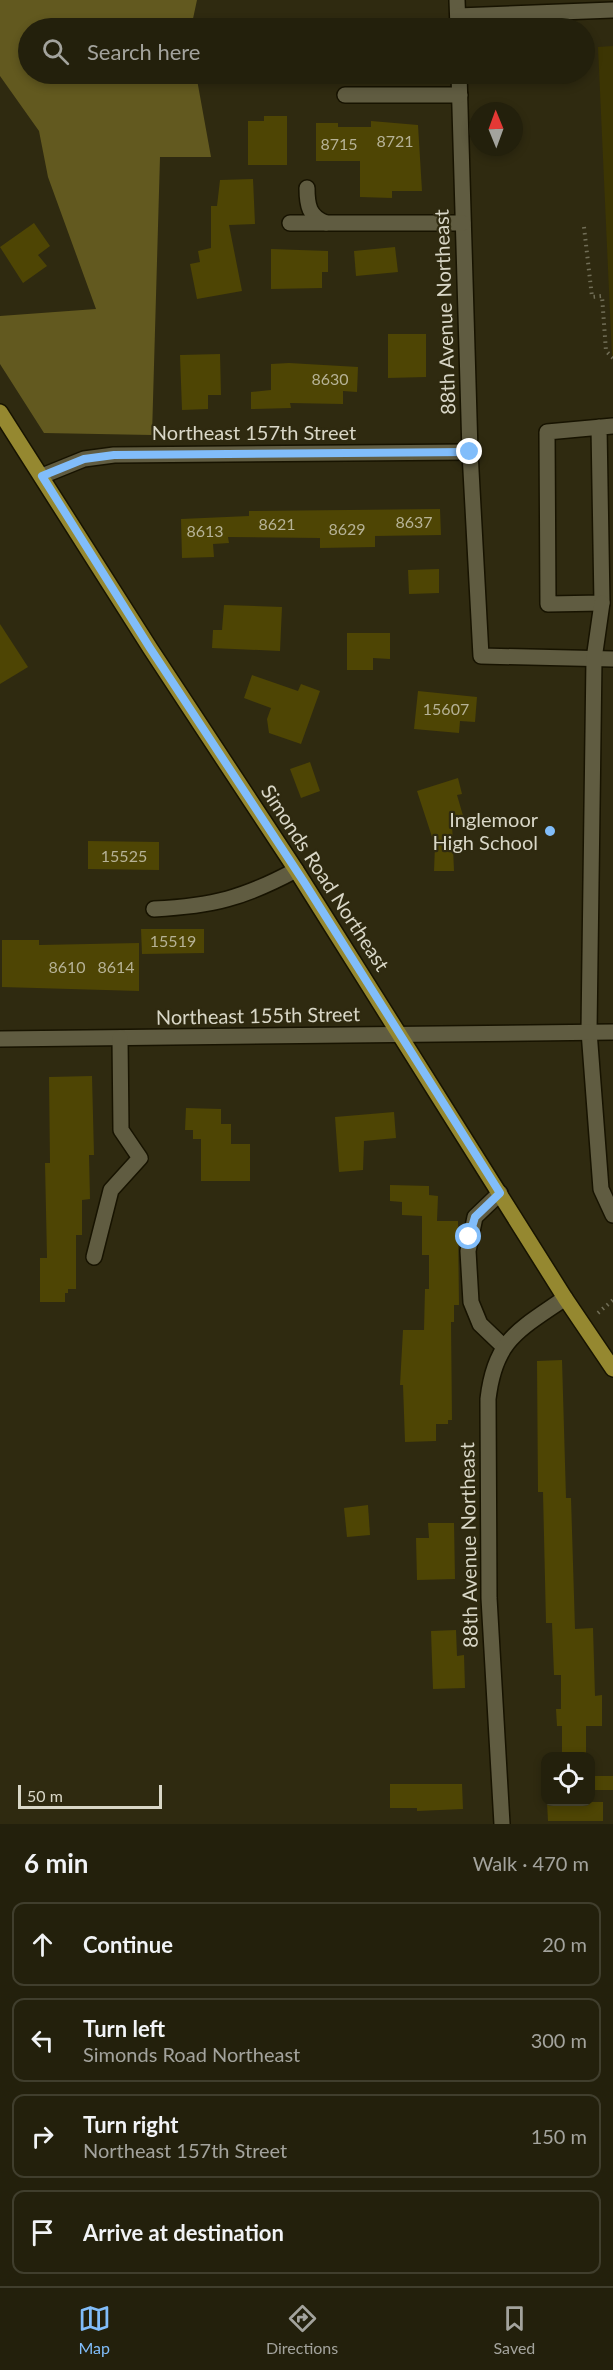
<!DOCTYPE html>
<meta charset="utf-8">
<style>
body{margin:0;font-family:Lato,sans-serif;background:#2f2d1a;color:#f1f3f6}
.controls{position:absolute;right:18px;bottom:18px;display:grid;overflow:hidden;border-radius:12px;box-shadow:0 3px 9px #0003}
.controls button{width:54px;height:54px;display:grid;place-items:center;padding:0;border:0;border-bottom:2px solid #403e2d;background:#23200c;color:#f1f3f6;font:30px sans-serif}
.compass{position:absolute;left:469px;top:102px;width:54px;height:54px;border-radius:50%;background:#23200c;box-shadow:0 3px 9px #0003;rotate:359deg}
.scale{position:absolute;left:18px;bottom:15px;width:144px;box-sizing:border-box;padding-left:6px;border:3px solid #d9d7c7;border-top:0;font-size:16px;line-height:21px;white-space:nowrap;color:#d9d7c7;-webkit-text-stroke:4px #2f2a10;paint-order:stroke}
.stop{position:absolute;width:18px;height:18px;margin:-14px;border:4px solid #81bdfa;border-radius:50%;background:#fff}
.stop.end{background:#81bdfa;border-color:#fff;box-shadow:0 2px 6px #0008}
.list{margin:0;padding:0;list-style:none}
h2{display:flex;justify-content:space-between;align-items:center;height:78px;margin:0;padding:0 24px;font-size:26px}
h2 small{font-size:20px;font-weight:400;color:#a3a39d}
.list li{display:grid;grid-template-columns:39px 1fr auto;gap:18px;align-items:center;box-sizing:border-box;height:84px;margin:0 12px 12px;padding:0 12px;border:2px solid #403e2d;border-radius:12px}
.list b{display:block;font-size:22px;white-space:nowrap}
.list p{margin:0;font-size:20px;white-space:nowrap;color:#a3a39d}
.list em{font-size:20px;font-style:normal;color:#a3a39d}
.icon{flex:none;width:33px;height:33px;fill:none;stroke:currentColor;stroke-width:2;stroke-linecap:round;stroke-linejoin:round}
.map{position:relative;flex:none;width:613px;height:1824px;overflow:hidden}
.search{position:absolute;background:#23200c;box-shadow:0 3px 9px #0003;left:18px;right:18px;top:18px;height:66px;display:flex;align-items:center;gap:15px;box-sizing:border-box;padding:0 21px;border-radius:33px;color:#a3a39d;font-size:22px}
.sheet{height:462px;background:#23200c}
nav{display:flex;justify-content:space-around;align-items:center;box-sizing:border-box;height:84px;border-top:2px solid #403e2d;background:#23200c;font-size:16px;color:#a3a39d}
nav a{display:grid;justify-items:center;gap:3px}
nav .on{color:#81bdfa}
.map>svg:first-child{display:block}
.green{fill:#3c3503}
.forest{fill:#62591f}
.building{fill:#4e4504}
.lines{fill:none;stroke-linecap:round;stroke-linejoin:round}
.minor-casing{stroke:#171300;stroke-width:18}
.major-casing{stroke:#171300;stroke-width:18}
.path{stroke:#716e57;stroke-width:4;stroke-dasharray:1.5 4.5;stroke-linecap:butt}
.minor{stroke:#605c41;stroke-width:15}
.major{stroke:#958830;stroke-width:15}
.route{stroke:#81bdfa;stroke-width:8}
.poi-dot{fill:#81bdfa;stroke:#2f2a10;stroke-width:2}
.labels{text-anchor:middle;stroke-width:4.5;stroke-linejoin:round;paint-order:stroke}
.number-label{font-size:16px;fill:#b6b296}
.street-label{font-size:20px;fill:#d9d7c7;stroke:#2f2a10}
.poi-label{font-size:20px;fill:#d9d7c7;stroke:#2f2a10;text-anchor:end}
</style>
<div class="map">
<svg width="613" height="1824" viewBox="0 0 613 1824">
<rect width="100%" height="100%" fill="#2f2a10"/>
<path class="green" d="M613,46V356L612,357L598,47Z"/>
<path class="forest" d="M0,0H197L191,28H28V74H196L211,157H160L152,435L44,433L0,364V316L96,309L48,177L39,131L0,76Z"/>
<g class="building">
<path d="M264,116H287V165H248V121H264Z"/>
<path d="M371,121L418,125L422,191H392V198L360,197V161H316V123H338V127H371Z"/>
<path d="M253,179L255,224L229,225L242,291L197,299L190,264L200,262L198,251L211,248V206H217L220,180Z"/>
<path d="M34,223L50,246L38,255L47,266L23,283L0,247Z"/>
<path d="M395,247L398,272L356,276L354,251Z"/>
<path d="M271,249L328,251V272H322V288L271,289Z"/>
<path d="M388,334H426V377L388,378Z"/>
<path d="M220,354L221,395H208V409L182,410L180,355Z"/>
<path d="M289,363L358,367L357,392L343,391V404L290,403L291,408L251,409V392L271,390V364Z"/>
<path d="M440,509L441,535L375,536V547L320,548V538L228,537L229,543L213,544L214,557L182,558L181,519L249,516V511Z"/>
<path d="M439,569V593L409,594L408,570Z"/>
<path d="M224,605L282,607L280,651L212,648L213,630H222Z"/>
<path d="M0,624L28,667L0,684Z"/>
<path d="M347,633H390V659L373,658V670H347Z"/>
<path d="M252,675L298,691L301,684L320,691L301,744L269,733L267,719L271,708L244,698Z"/>
<path d="M418,691L477,697L475,722L460,721L459,733L414,729Z"/>
<path d="M310,762L320,791L301,798L290,769Z"/>
<path d="M458,778L462,794L457,795L464,819L452,823L454,871H434L435,846L417,791Z"/>
<path d="M88,841L159,842V870L88,869Z"/>
<path d="M141,929H204V953L142,954Z"/>
<path d="M2,940H39V945L139,943V991L2,987Z"/>
<path d="M92,1076L94,1155H89L90,1199L82,1200V1235H76V1289H68V1293H65V1302H40V1258H47L45,1163H50L49,1077Z"/>
<path d="M186,1108L221,1109V1124H231V1144H250V1181H201V1139H193V1130H185Z"/>
<path d="M394,1112L396,1138L364,1141L363,1170L339,1172L335,1117Z"/>
<path d="M390,1185L429,1186V1195L438,1196L437,1221H458L459,1305H454V1322H451L452,1420H448V1424H436V1441L405,1442L403,1385H400L403,1330H424L425,1289H429V1255H422V1216L402,1215V1202L390,1201Z"/>
<path d="M562,1360L566,1498H571L575,1629L593,1628L595,1696L602,1695V1726H586V1753L562,1754V1726H557L556,1709H561V1675H554L552,1623H546L543,1492H538L537,1361Z"/>
<path d="M368,1505L370,1535L347,1537L344,1508Z"/>
<path d="M428,1523H454L455,1579L417,1580L416,1538H429Z"/>
<path d="M456,1630L457,1656L464,1655L465,1688L433,1689L431,1631Z"/>
<rect x="591" y="1776" width="22" height="14"/>
<path d="M390,1784H462L463,1809L417,1811V1808H390Z"/>
<path d="M547,1802H603V1821H548Z"/>
</g>
<g class="lines">
<defs>
<g id="minor">
<path d="M457,0L458,28"/>
<path d="M458,16L613,10"/>
<path d="M459,74L470,452L481,656L613,659"/>
<path d="M345,95H460"/>
<path d="M307,188C307,205 309,217 326,223"/>
<path d="M290,223H463"/>
<path d="M599,427L602,603L548,604L547,432L613,426"/>
<path d="M42,476L84,459L114,455L470,452"/>
<path d="M602,603L594,659L589,1031L601,1189L613,1215"/>
<path d="M154,909C213,906 244,898 296,870"/>
<path d="M0,1039L613,1032"/>
<path d="M500,1193L475,1217L468,1251L471,1302L480,1324L503,1346"/>
<path d="M94,1257L111,1190L140,1158L121,1130L120,1038"/>
<path d="M502,1824L489,1598L488,1399C495,1339 519,1330 565,1298"/>
</g>
<path id="major" d="M0,412L150,648L296,870L565,1298L613,1369"/>
</defs>
<use href="#minor" class="minor-casing"/>
<use href="#major" class="major-casing"/>
<g class="path">
<path d="M584,227L592,297L602,296L606,351L613,358"/>
<path d="M598,1313L613,1300"/>
</g>
<use href="#minor" class="minor"/>
<use href="#major" class="major"/>
</g>
<g class="lines">
<path class="route" d="M469,1237L475,1217L500,1193L304,882L150,648L42,476L84,459L114,455L470,452"/>
</g>
<circle class="poi-dot" cx="550" cy="831" r="6"/>
<g class="labels">
<g class="number-label">
<text x="395" y="147">8721</text>
<text x="339" y="150">8715</text>
<text x="330" y="385">8630</text>
<text x="414" y="528">8637</text>
<text x="277" y="530">8621</text>
<text x="347" y="535">8629</text>
<text x="205" y="537">8613</text>
<text x="446" y="715">15607</text>
<text x="124" y="862">15525</text>
<text x="173" y="947">15519</text>
<text x="67" y="973">8610</text>
<text x="116" y="973">8614</text>
</g>
<g class="street-label">
<text transform="translate(445 312) rotate(-92)" y="7">88th Avenue Northeast</text>
<text x="254" y="440">Northeast 157th Street</text>
<text transform="translate(325 878) rotate(57)" y="7">Simonds Road Northeast</text>
<text transform="translate(258 1016) rotate(-1)" y="7">Northeast 155th Street</text>
<text transform="translate(469 1545) rotate(-91)" y="7">88th Avenue Northeast</text>
</g>
<g class="poi-label">
<text x="538" y="827">Inglemoor<tspan x="538" dy="23">High School</tspan></text>
</g>
</g>
</svg>
<div class="controls">
<button><svg class="icon" aria-label="locate" viewBox="0 0 24 24"><circle cx="12" cy="12" r="6"/><path d="M12 2v4M12 18v4M2 12h4M18 12h4"/></svg></button>
</div>
<svg class="compass" viewBox="-18 -18 36 36"><path d="M0-13l5 13h-10z" fill="#e53935"/><path d="M0 13l5-13h-10z" fill="#a3a39d"/></svg>
<div class="scale">50 m</div>
<div class="stop" style="left:469px;top:1237px"></div>
<div class="stop end" style="left:470px;top:452px"></div>
<div class="search"><svg class="icon" aria-label="search" viewBox="0 0 24 24"><circle cx="10" cy="10" r="6"/><path d="M15 15l6 6"/></svg>Search here</div>
</div>
<section class="sheet">
<h2>6 min<small>Walk · 470 m</small></h2>
<ul class="list">
<li><svg class="icon" aria-label="ahead" viewBox="0 0 24 24"><path d="M12 20V5M6 11l6-6 6 6"/></svg><div><b>Continue</b></div><em>20 m</em></li>
<li><svg class="icon" aria-label="left" viewBox="0 0 24 24"><path d="M17 20v-9H6M10 6l-5 5 5 5"/></svg><div><b>Turn left</b><p>Simonds Road Northeast</p></div><em>300 m</em></li>
<li><svg class="icon" aria-label="right" viewBox="0 0 24 24"><path d="M7 20v-9h11M14 6l5 5-5 5"/></svg><div><b>Turn right</b><p>Northeast 157th Street</p></div><em>150 m</em></li>
<li><svg class="icon" aria-label="arrive" viewBox="0 0 24 24"><path d="M6 21V4h12l-3 4 3 4H6"/></svg><div><b>Arrive at destination</b></div></li>
</ul>
</section>
<nav>
<a class="on"><svg class="icon" aria-label="map" viewBox="0 0 24 24"><path d="M3 6l6-2 6 2 6-2v14l-6 2-6-2-6 2zM9 4v14M15 6v14"/></svg>Map</a>
<a><svg class="icon" aria-label="directions" viewBox="0 0 24 24"><path d="M12 3l9 9-9 9-9-9zM9 14v-3h6M13 9l2 2-2 2"/></svg>Directions</a>
<a><svg class="icon" aria-label="saved" viewBox="0 0 24 24"><path d="M7 4h10v16l-5-4-5 4z"/></svg>Saved</a>
</nav>
